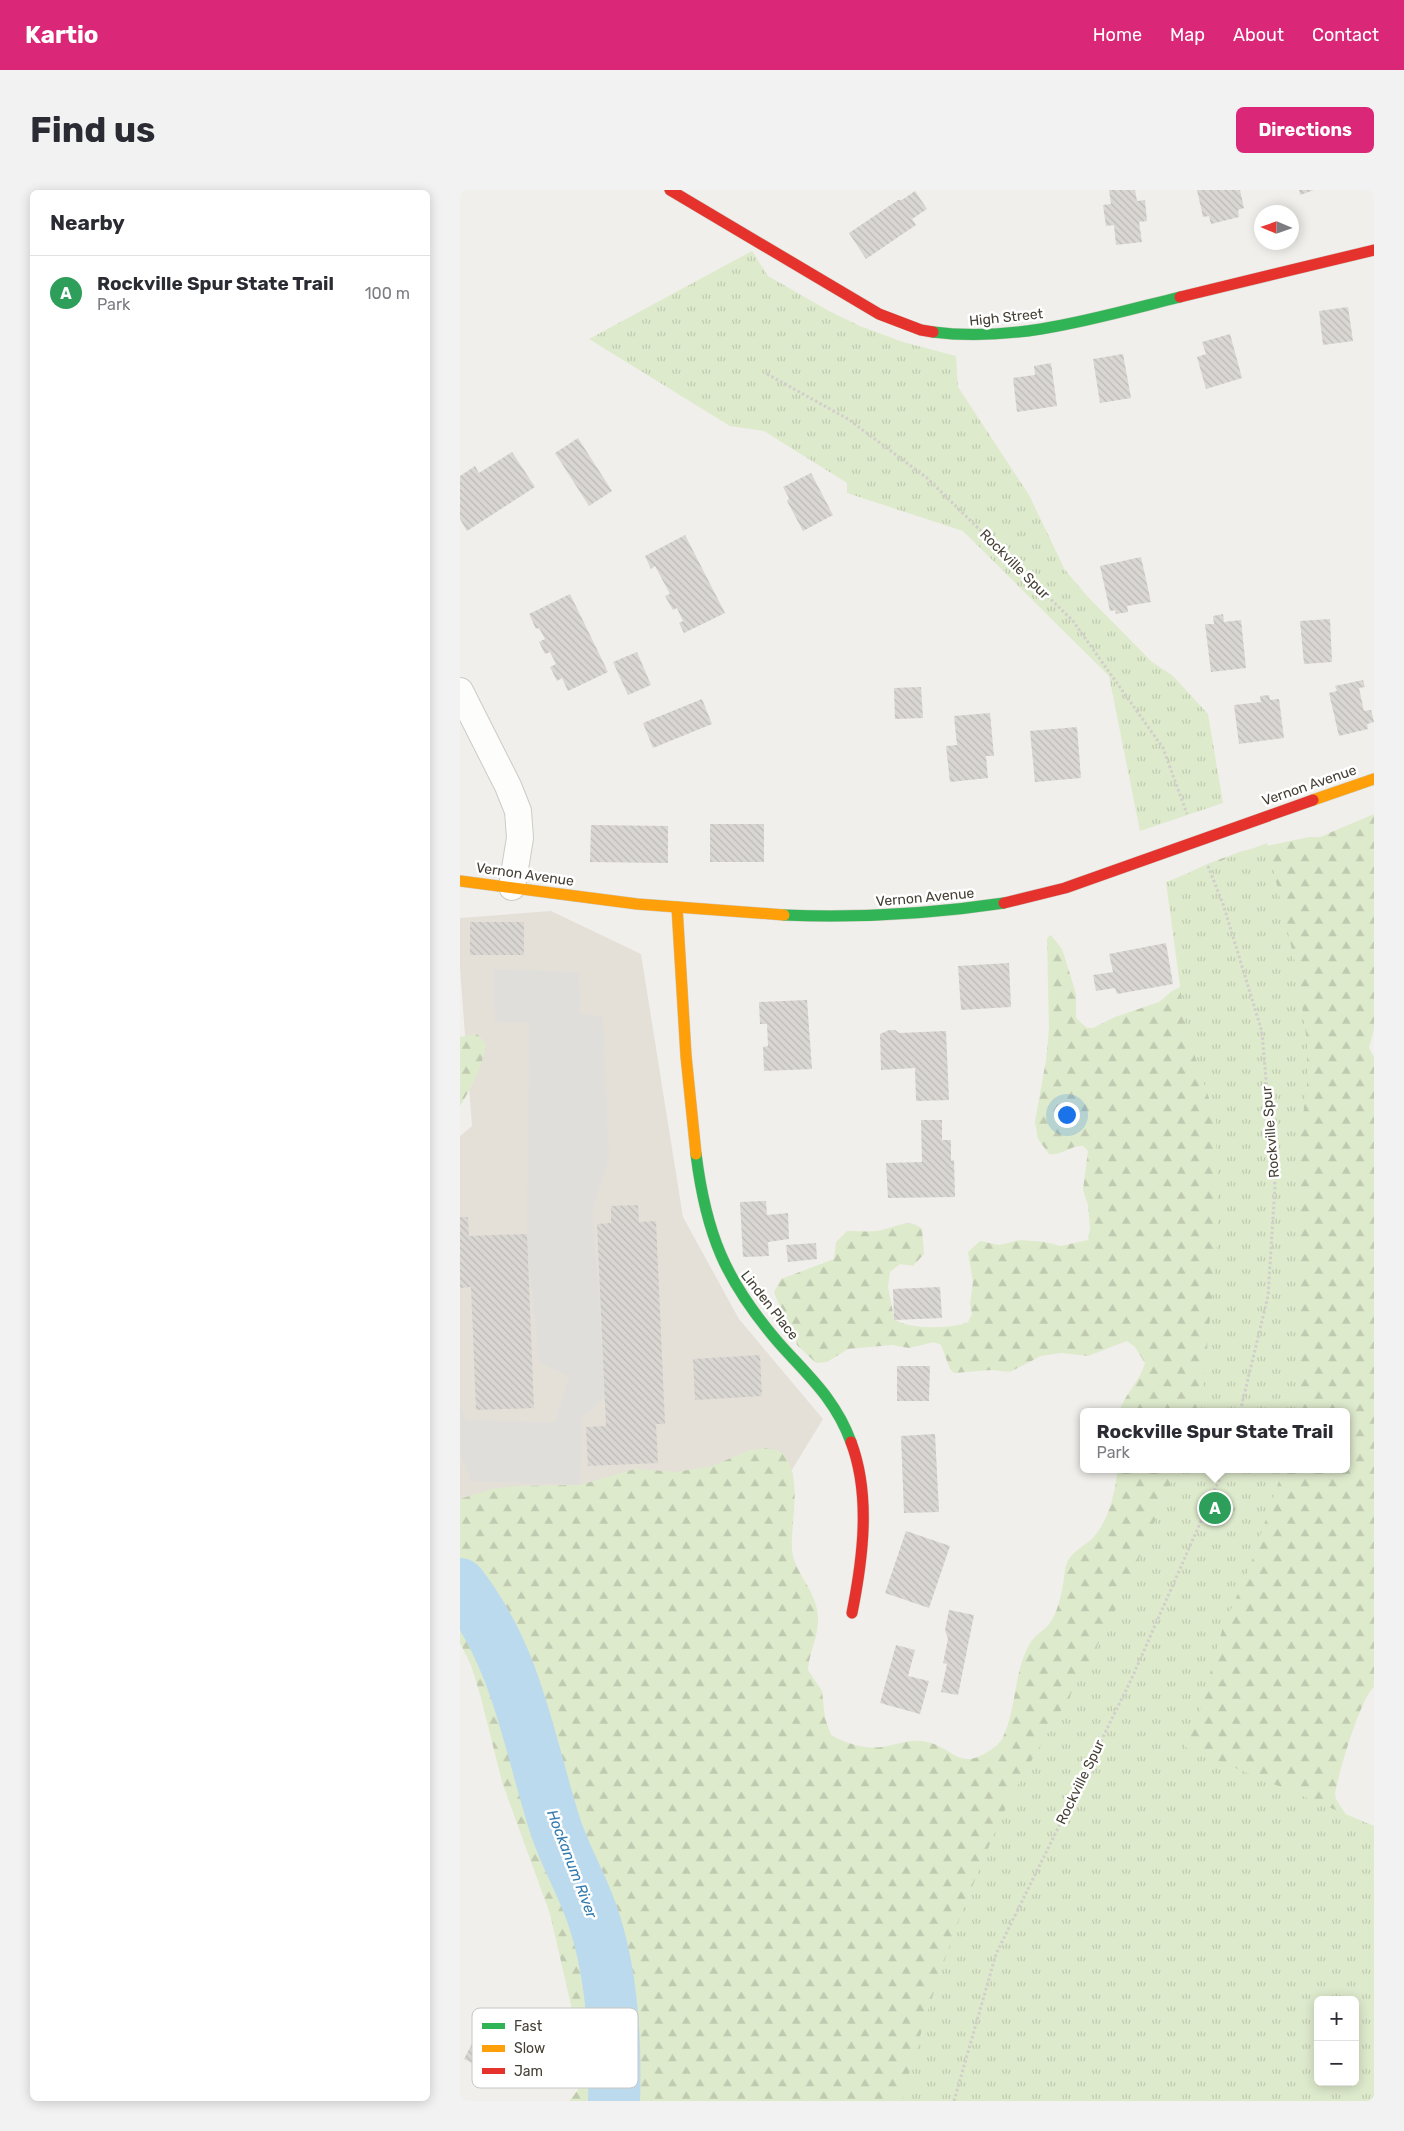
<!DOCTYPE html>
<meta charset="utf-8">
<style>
body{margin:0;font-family:Rubik,sans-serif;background:#f2f2f3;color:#2b2b33}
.controls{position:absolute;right:15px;bottom:15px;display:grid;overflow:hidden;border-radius:8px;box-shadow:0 2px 12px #0003}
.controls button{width:45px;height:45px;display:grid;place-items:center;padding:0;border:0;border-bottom:1px solid #e1e1e2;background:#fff;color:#2b2b33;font:25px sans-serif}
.compass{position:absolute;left:794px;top:15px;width:45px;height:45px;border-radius:50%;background:#fff;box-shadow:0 2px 12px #0003;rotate:272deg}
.you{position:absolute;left:606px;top:924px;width:18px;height:18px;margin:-12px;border:4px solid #fff;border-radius:50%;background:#1a73e8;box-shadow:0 0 0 8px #1a73e833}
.badge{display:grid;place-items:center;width:32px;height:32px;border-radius:50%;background:#db2777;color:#fff;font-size:16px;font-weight:700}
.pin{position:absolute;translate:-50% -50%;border:2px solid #fff;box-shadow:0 1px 5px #0006}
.popup{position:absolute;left:620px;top:1218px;width:270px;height:65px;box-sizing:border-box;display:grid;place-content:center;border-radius:8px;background:#fff;filter:drop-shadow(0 1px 4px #0005);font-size:16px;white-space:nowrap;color:#7c7c81}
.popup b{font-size:19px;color:#2b2b33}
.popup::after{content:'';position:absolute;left:50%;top:100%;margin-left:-10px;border:10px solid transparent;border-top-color:#fff}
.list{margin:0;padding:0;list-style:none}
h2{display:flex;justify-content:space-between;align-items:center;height:65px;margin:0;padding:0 20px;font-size:21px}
h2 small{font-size:16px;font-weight:400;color:#7c7c81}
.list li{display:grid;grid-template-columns:32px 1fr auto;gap:15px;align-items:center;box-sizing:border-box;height:75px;padding:0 20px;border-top:1px solid #e1e1e2}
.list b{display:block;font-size:19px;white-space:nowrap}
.list p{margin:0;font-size:16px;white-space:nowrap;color:#7c7c81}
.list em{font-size:16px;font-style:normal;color:#7c7c81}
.map{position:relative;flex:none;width:914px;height:1911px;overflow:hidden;border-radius:8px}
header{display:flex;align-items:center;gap:30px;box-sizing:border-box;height:70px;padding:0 25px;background:#db2777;color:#fff}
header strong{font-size:24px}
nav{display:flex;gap:28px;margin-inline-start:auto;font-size:18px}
.intro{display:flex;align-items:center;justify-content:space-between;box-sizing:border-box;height:120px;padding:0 30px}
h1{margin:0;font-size:35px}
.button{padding:12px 22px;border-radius:8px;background:#db2777;color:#fff;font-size:18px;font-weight:700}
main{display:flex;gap:30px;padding:0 30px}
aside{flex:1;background:#fff;border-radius:8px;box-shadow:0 2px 12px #0003}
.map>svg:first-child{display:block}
.residential{fill:#e4e0d8}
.forest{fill:url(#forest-firs);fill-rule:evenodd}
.park{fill:url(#park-tufts);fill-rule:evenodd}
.parking{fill:#dfdeda}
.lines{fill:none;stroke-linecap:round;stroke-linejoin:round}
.river{stroke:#bcdaed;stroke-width:52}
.building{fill:url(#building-back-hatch)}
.street-casing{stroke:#cccbc7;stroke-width:28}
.fast-casing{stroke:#cfccc2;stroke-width:12}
.slow-casing{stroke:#cfccc2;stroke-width:12}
.jam-casing{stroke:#cfccc2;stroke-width:12}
.path{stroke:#d1cecb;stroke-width:3;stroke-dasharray:2.5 2.5;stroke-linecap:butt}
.street{stroke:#fdfdfc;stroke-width:26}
.fast{stroke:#30b455;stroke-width:11}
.slow{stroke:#ff9f0a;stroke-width:11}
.jam{stroke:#e5322d;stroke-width:11}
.labels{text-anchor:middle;stroke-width:5;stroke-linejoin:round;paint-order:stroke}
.street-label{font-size:14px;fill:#464036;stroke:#fff}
.water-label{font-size:15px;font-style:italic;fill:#337baf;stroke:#fff}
.key{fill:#fff;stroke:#c8c6c3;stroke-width:1}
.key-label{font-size:14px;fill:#464036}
</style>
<header>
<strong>Kartio</strong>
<nav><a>Home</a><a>Map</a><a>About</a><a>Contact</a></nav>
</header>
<div class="intro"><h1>Find us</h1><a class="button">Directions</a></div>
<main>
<aside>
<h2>Nearby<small></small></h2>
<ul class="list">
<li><span class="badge" style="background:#2e9e5b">A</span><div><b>Rockville Spur State Trail</b><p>Park</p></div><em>100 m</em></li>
</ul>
</aside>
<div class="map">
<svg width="914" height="1911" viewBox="0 0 914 1911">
<defs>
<pattern id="forest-firs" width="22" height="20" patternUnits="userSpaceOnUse" patternTransform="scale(1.25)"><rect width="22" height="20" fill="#deeacc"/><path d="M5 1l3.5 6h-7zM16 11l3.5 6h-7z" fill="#c0cab0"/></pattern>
<pattern id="park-tufts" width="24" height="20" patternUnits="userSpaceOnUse" patternTransform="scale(1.25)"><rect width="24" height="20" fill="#deeacc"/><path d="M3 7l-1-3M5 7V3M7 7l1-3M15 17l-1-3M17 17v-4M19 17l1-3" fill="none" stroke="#c0cab0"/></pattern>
<pattern id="building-back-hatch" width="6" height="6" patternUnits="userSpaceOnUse" patternTransform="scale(1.25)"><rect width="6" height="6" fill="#dad7d3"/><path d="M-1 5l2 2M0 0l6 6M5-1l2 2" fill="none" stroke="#bcbab6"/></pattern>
</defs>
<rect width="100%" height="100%" fill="#f0efeb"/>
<path class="residential" d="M91,721L181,764L223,1027L279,1129L363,1229L299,1334L0,1333V946L12,936L0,779V728Z"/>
<g class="forest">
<path d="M914,624V839L909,858L914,867V1497C901,1506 878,1585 875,1604L876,1609L890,1631L914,1911H109L118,1900V1886L111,1815L90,1724L42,1592L21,1508L11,1475L0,1453V1309L32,1299L57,1296L120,1295L175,1279L217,1282L252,1276L290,1260L305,1258L320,1261C345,1283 330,1331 332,1360C334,1383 357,1400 358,1427C359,1446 349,1462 348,1480L362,1501L365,1528L371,1545C387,1554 404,1559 422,1557C437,1555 451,1548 467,1552C487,1555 499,1578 522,1565C528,1562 539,1555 542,1549C557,1520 553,1484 569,1455C574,1445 584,1441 590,1433C597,1423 601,1407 603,1394C605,1386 604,1376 609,1369C614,1361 625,1355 632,1349C650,1329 654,1305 658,1279H886V1222H659C665,1203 680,1192 685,1173L675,1157L667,1151L628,1166L601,1163L581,1166L550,1182L531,1180L494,1183L490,1179L481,1155L474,1152L449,1158L432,1155L388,1159L367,1172L356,1173L337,1155L334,1140L322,1122L314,1102L321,1089L374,1069L376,1052L387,1041C396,1041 406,1042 416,1041C431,1040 449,1026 462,1039L464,1064L453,1076L440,1074L430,1082L428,1097L434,1128C443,1140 495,1139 508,1132L512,1124L510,1114L513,1092L508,1062L520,1051L539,1055L560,1050L585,1052L601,1056L628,1050L630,1038L628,1015L623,1000L628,961L623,956C610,955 602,966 589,964L578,949L575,932L586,870L589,839L587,748L591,745L602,759L610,784L616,804V828L627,838H633L655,827L699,812L712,801L729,793L707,693L747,674L782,661L849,647H860ZM858,1810H895V1892H858Z"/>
<path d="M17,844L26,854C22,877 12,897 0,916V847Z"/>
</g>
<g class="park">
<path d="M292,61L308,86L369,121L400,136L443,152L496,166L498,197L569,305L605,380L628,407L692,472L712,485L748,524L763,613L680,641L649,486L503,341L387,303V293L304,241L270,236L129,149Z"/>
<path d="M807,653L837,781L847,852V895L840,947V1205L836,1222H741L758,1044L756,929L726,840L706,692Z"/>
<path d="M717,1279H823L789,1379L763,1437L740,1519L723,1556L914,1636V1911H442C467,1814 501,1718 542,1626C564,1580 591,1539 616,1495C656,1426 686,1352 717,1279ZM858,1810H895V1892H858Z"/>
</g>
<path class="parking" d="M33,779L119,782L120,824L143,827L149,969L133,1018L145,1207L122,1227L120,1295L11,1291L0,1263V1215L6,1230L95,1232L109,1186L79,1172L67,1055L69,833L35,832Z"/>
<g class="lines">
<path class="river" d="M0,1394C56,1466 67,1544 93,1629C103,1664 123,1695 134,1730C153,1788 156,1851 154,1911"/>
</g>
<g class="building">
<path d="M649,0H675L677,11L685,10L687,31L679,32L682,52L656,55L654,35L646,36L643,15L651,14Z"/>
<path d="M737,0H780L784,18L778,20L779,27L751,34L749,26L743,27Z"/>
<path d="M839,0H854L840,5Z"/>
<path d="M455,1L467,19L452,29L456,35L406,69L389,43L438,10H442Z"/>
<path d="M888,117L893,151L863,155L859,121Z"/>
<path d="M770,144L782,188L746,199L737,167L746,164L742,152Z"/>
<path d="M663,164L671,208L640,213L633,169Z"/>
<path d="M591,173L597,216L557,222L553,188L575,185L574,176Z"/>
<path d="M118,248L152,301L129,316L95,263Z"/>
<path d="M52,262L75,297L7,341L0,329V286L15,276L19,283Z"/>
<path d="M351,283L373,325L343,341L327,311L329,308L323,297Z"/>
<path d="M225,345L265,423L224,443L219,433L223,431L217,418L213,420L205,406L210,404L195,376L191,379L185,366Z"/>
<path d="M681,367L691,412L667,416L668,422L656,424L655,420L650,421L640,376Z"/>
<path d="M110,404L148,482L108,501L102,488L97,491L90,477L96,474L90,462L85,464L79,452L85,449L79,438L76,439L69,424Z"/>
<path d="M763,424L764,432L781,430L786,478L751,482L745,434H754L753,426Z"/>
<path d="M870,429L872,472L844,474L840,431Z"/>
<path d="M177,462L191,495L168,505L153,472Z"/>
<path d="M903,490L905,497L899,498L904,521L911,520L914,532L907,534L908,539L879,546L869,503L877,501L875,496Z"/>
<path d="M461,497L463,528L435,529L434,498Z"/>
<path d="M809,505L810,510L819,509L824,548L779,554L774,515L801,512L800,506Z"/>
<path d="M242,509L252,534L193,558L183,533Z"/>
<path d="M530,523L534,566H526L528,588L490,592L486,556L497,555L494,526Z"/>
<path d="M617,537L621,588L575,592L570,541Z"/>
<rect x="250" y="634" width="54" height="38"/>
<path d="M131,635L208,636V673L130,672Z"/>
<rect x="10" y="732" width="54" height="33"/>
<path d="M706,753L713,794L657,804L655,798L636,801L633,785L653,782L649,764Z"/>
<path d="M549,773L551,817L501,820L498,776Z"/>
<path d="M347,810L352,879L304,881L303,857L308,856L307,834H300L299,812Z"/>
<path d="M429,840H435L439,843L486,841L489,910L456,911L455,878L421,880L420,844Z"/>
<path d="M461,930H482V950H491V971L494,970L495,1007L428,1008L426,973L462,972Z"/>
<path d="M306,1011L307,1025L328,1023L329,1049L308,1052L309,1066L283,1067L280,1012Z"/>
<path d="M178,1015L179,1032L196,1031L205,1234H196L198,1273L128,1276L126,1237L146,1236L137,1034L151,1033V1016Z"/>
<path d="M0,1027H8L9,1046L67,1044L74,1218L16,1220L11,1097L0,1098Z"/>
<path d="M356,1053L357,1069L328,1072L326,1055Z"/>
<path d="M480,1097L482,1128L434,1130L433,1099Z"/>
<path d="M300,1165L302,1206L235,1210L233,1169Z"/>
<path d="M437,1176H470L469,1211H437Z"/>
<path d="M475,1244L479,1322L444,1323L441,1246Z"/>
<path d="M446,1341L490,1356L469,1418L425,1403Z"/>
<path d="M489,1420L514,1425L498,1505L481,1502L487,1474L483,1473L488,1449L485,1440Z"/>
<path d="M436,1455L455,1460L448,1486L469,1491L460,1524L420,1513Z"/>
<path d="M17,1844L31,1851L18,1876L4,1869Z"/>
</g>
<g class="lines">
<defs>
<path id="street" d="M0,501L48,596L58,621L60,648L52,697"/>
<g id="fast">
<path d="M473,142C557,153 639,127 720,107"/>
<path d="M324,725C399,728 471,724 544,713"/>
<path d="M236,964C246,1044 265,1090 318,1152C347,1185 375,1208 391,1252"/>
</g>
<g id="slow">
<path d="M853,610L914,589"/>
<path d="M0,691L177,714L324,725"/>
<path d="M217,717L226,866L236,964"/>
</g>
<g id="jam">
<path d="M210,0L419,124L461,140L473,142"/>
<path d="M720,107L914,60"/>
<path d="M544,713L605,698L853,610"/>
<path d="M391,1252C411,1305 403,1368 392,1423"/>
</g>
</defs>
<use href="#street" class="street-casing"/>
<use href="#fast" class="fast-casing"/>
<use href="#slow" class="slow-casing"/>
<use href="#jam" class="jam-casing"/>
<g class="path">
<path d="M307,184L388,229L467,288L613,431L703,558L727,624"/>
<path d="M748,676L763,714L802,842L815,996L808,1106L780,1222"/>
<path d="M494,1911L536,1764L671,1490L764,1279"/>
</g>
<use href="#street" class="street"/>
<use href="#fast" class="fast"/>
<use href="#slow" class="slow"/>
<use href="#jam" class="jam"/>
</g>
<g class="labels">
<g class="street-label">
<text transform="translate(546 127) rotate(-6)" y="5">High Street</text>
<text transform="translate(555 374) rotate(45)" y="5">Rockville Spur</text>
<text transform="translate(849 595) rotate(-19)" y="5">Vernon Avenue</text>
<text transform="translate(65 684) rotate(8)" y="5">Vernon Avenue</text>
<text transform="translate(465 707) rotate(-5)" y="5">Vernon Avenue</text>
<text transform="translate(810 942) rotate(-95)" y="5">Rockville Spur</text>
<text transform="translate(310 1115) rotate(52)" y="5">Linden Place</text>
<text transform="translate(620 1592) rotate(-64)" y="5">Rockville Spur</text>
</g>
<g class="water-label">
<text transform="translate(112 1674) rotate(69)" y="5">Hockanum River</text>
</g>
</g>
<rect x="12" y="1818" width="166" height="80" rx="8" class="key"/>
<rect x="22" y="1833" width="23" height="6" fill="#30b455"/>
<rect x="22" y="1855" width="23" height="7" fill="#ff9f0a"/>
<rect x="22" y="1878" width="23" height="6" fill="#e5322d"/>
<g class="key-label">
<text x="54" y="1841">Fast</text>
<text x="54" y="1863">Slow</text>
<text x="54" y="1886">Jam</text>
</g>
</svg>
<div class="controls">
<button>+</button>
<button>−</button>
</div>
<svg class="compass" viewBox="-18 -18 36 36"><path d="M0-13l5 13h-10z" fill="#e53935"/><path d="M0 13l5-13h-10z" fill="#7c7c81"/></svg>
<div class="you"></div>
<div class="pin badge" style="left:755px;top:1318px;background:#2e9e5b">A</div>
<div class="popup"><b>Rockville Spur State Trail</b>Park</div>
</div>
</main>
